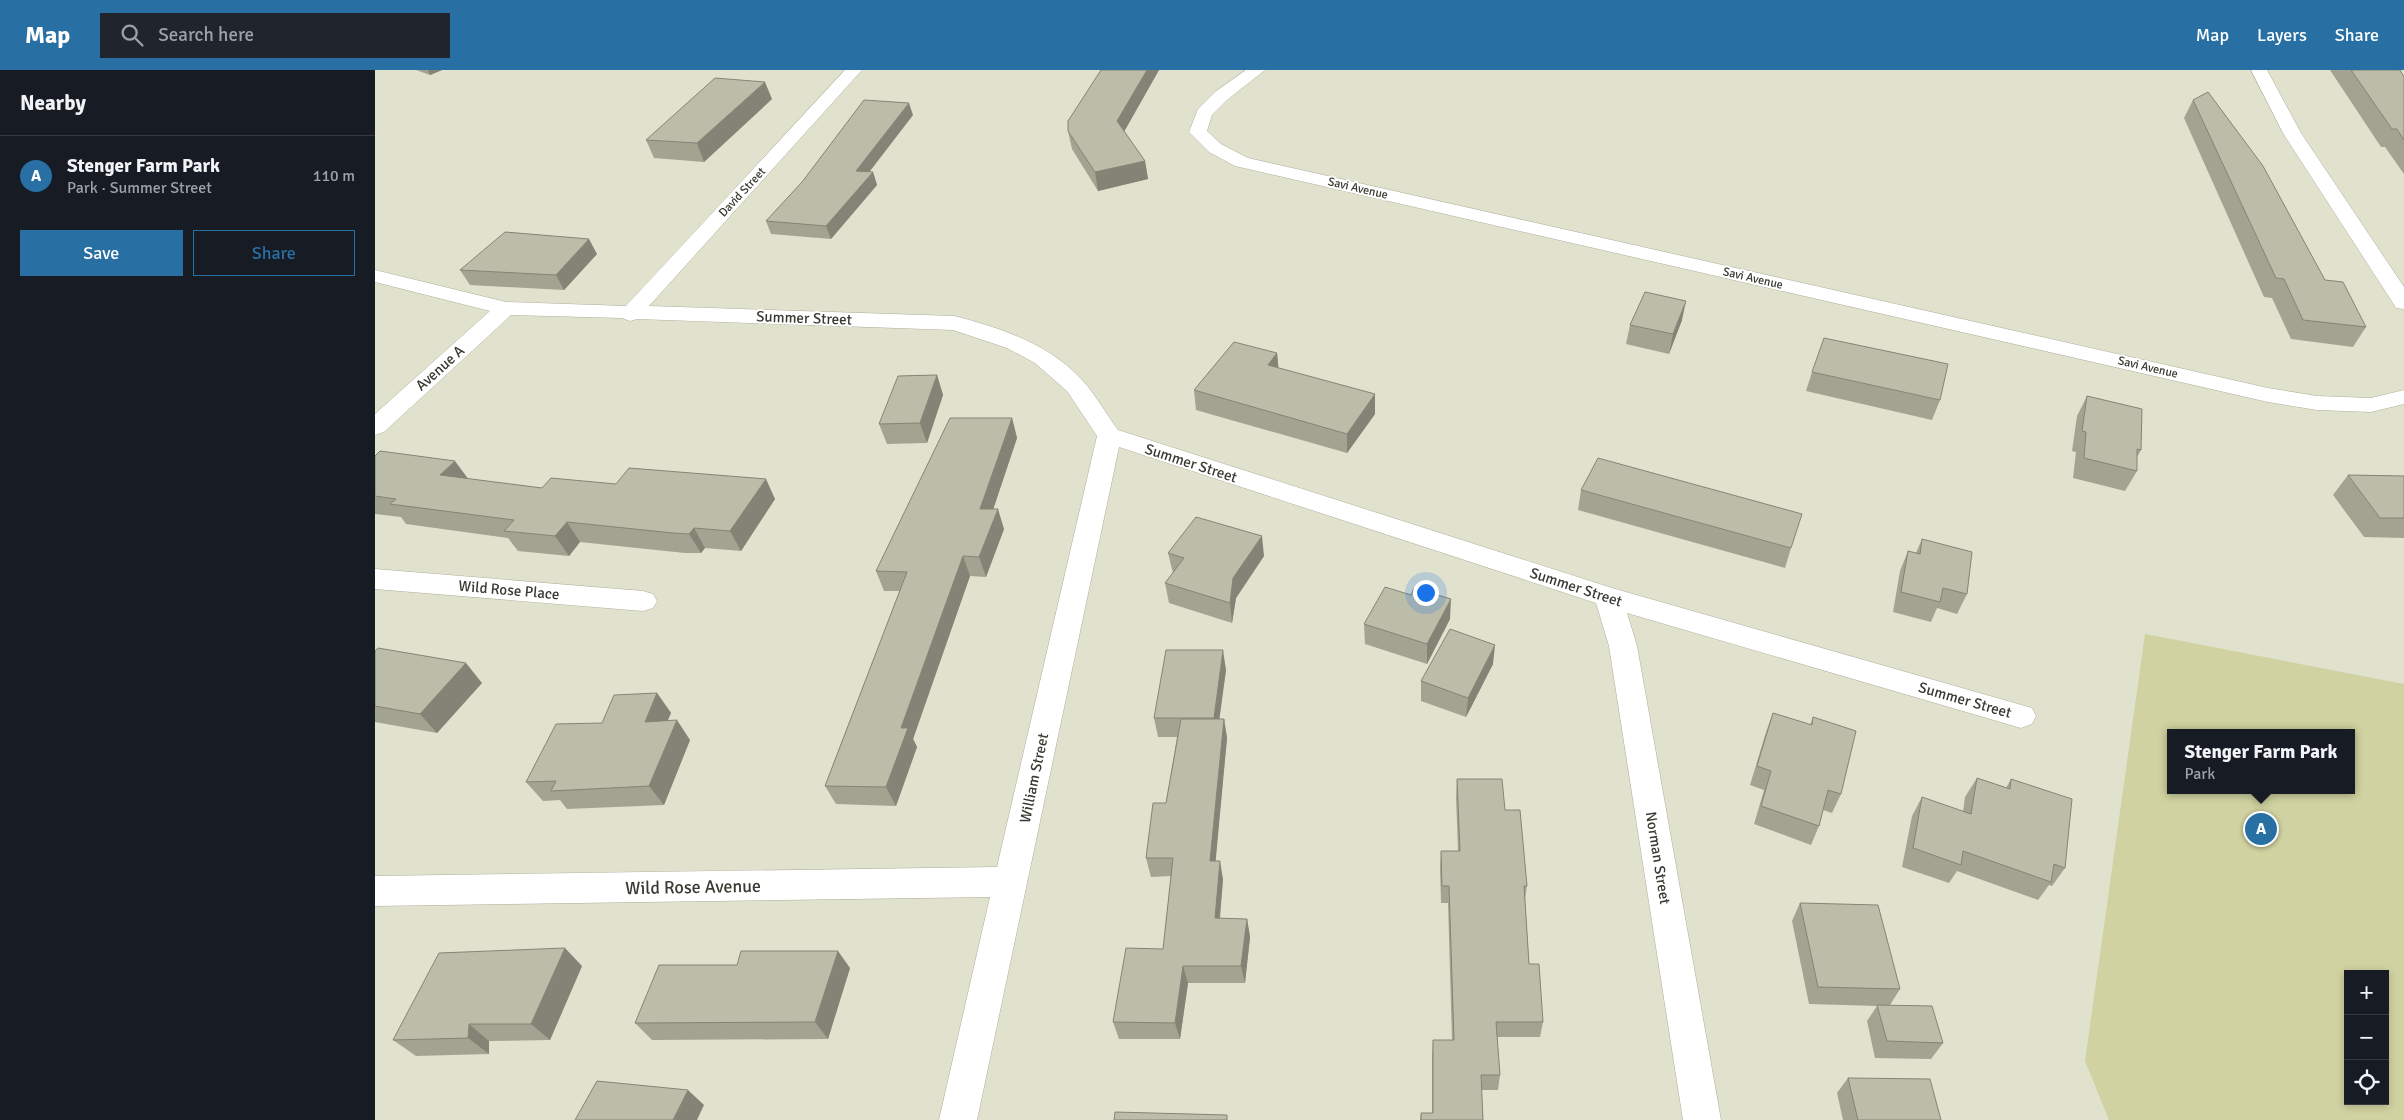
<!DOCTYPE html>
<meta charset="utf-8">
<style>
body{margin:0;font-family:Signika,sans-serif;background:#20242c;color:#f1f3f6}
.controls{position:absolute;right:15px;bottom:15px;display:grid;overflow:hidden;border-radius:0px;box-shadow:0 2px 8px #0003}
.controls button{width:45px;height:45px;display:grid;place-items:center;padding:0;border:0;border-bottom:1px solid #363941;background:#171b24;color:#f1f3f6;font:25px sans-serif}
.you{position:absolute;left:1050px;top:522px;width:18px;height:18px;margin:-12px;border:4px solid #fff;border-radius:50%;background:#1a73e8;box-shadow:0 0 0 8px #1a73e833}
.badge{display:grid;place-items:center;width:32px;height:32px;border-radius:50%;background:#286fa3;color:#fff;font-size:16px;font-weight:700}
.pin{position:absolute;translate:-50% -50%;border:2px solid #fff;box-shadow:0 1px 5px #0006}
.popup{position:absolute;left:1792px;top:659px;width:188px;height:65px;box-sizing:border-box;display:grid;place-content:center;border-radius:0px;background:#171b24;filter:drop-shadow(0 1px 4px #0005);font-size:16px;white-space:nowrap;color:#9ea1a6}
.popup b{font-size:19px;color:#f1f3f6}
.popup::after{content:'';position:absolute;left:50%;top:100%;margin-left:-10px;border:10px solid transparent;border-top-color:#171b24}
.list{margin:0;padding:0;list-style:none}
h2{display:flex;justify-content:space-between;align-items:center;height:65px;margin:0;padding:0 20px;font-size:21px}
h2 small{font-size:16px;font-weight:400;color:#9ea1a6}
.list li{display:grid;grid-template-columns:32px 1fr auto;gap:15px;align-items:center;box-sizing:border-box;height:80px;padding:0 20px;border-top:1px solid #363941}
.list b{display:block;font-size:19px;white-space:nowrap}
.list p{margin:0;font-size:16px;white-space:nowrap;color:#9ea1a6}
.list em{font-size:16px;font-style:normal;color:#9ea1a6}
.actions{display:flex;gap:10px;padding:15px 20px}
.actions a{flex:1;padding:11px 0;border:1px solid #286fa3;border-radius:0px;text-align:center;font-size:18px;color:#286fa3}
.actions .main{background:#286fa3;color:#fff}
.icon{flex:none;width:28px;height:28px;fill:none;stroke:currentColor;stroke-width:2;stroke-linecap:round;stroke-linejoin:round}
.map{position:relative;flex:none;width:2029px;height:1050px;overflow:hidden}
header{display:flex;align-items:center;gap:30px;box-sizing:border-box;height:70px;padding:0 25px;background:#286fa3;color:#fff}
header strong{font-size:24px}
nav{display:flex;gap:28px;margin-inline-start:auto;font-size:18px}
.search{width:350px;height:45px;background:#20242c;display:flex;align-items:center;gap:12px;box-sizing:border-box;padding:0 18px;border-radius:0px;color:#9ea1a6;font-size:19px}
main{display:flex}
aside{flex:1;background:#171b24}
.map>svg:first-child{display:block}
.green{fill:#d0d2a1;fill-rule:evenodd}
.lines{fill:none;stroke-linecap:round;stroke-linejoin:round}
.street-casing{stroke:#aeaf9b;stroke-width:1}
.street{fill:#fff;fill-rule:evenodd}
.wall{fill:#a2a391}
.shaded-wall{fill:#848476}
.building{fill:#bcbda9;stroke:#848476}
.labels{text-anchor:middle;stroke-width:4;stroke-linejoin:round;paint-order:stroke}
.far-street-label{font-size:12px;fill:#3a3a32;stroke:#fff}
.street-label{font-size:15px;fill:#3a3a32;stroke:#fff}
.near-street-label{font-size:18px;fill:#3a3a32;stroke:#fff}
</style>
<header>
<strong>Map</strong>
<div class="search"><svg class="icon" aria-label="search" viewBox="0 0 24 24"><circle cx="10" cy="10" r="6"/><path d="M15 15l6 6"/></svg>Search here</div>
<nav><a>Map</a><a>Layers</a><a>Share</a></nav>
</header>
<main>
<aside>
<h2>Nearby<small></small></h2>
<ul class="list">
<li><span class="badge">A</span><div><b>Stenger Farm Park</b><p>Park · Summer Street</p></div><em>110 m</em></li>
</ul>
<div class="actions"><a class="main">Save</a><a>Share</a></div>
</aside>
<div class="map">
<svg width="2029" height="1050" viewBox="0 0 2029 1050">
<rect width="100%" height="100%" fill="#e0e2cd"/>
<path class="green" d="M1770,564L2029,614V1050H1734L1710,991ZM1796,663H1976V720H1796ZM1973,904H2010V1031H1973Z"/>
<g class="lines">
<defs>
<g id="street">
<path d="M470,0H487L274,236L579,246C626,258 674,274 707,310C721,325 731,344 743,360L1237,518L1657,638L1661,646L1657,654L1646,658L1252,543L1262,576L1346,1050H1308L1234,576L1221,533L744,377L602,1050H564L615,827L0,836V806L622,797L722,366L692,321L660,293L632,278L578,260L262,249L255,251L247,248L136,245L9,362L0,365V344L115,241L0,212V200L131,232L251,236Z"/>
<path d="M871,0H890L852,30L837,45L832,61L846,74L873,88L1893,318L1942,326L1996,328L2029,320V334L1996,342L1942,340L1893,332L860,96L834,82L814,62L823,39L840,22Z"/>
<path d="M1876,0H1892L1926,63L2029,217V239L2021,238L2018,233L1908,63Z"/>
<path d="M0,499L268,521L278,524L282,531L278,538L268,541L0,519Z"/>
</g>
</defs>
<use href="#street" class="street-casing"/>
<use href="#street" class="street"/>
</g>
<g class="wall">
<path d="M41,0H67L55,5Z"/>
<path d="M784,0L749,61L770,91L773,109L723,121L697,79L693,61Z"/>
<path d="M1955,0H2025L2029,7V104L2010,77H2006Z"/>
<path d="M397,29L329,92L279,88L271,70Z"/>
<path d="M1818,30L1950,210L1991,257L1978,277L1916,269L1897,228L1889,227L1809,48Z"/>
<path d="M538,45L494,102H498L502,115L456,169L396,164L391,151Z"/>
<path d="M222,184L189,220L95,215L85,200Z"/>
<path d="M1307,250L1294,284L1251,274L1255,255Z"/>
<path d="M902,283L903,298L1000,344L972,383L821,340L819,320Z"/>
<path d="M1437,302L1565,330L1557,350L1431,321Z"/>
<path d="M562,305L568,325L552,373L512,374L504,354Z"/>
<path d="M1712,326L1766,380L1762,387V401L1750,421L1698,408L1701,382L1697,381L1702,346Z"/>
<path d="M637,348L642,368L618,439L629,459L611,507L595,506L538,669L542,677L521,736L461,734L450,716L525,521H509L501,501Z"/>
<path d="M0,386L93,409L167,418L400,429L366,481L330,478L326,483H310L205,472L194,486L143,481L133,468L31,454L26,447L0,444Z"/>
<path d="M1973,405L2029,406V468L1989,467L1958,425Z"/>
<path d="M1206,420L1416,478L1410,498L1203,440Z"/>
<path d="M1547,469L1592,524L1582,544L1562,538L1556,552L1518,542L1525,501L1533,481L1541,483Z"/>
<path d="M793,483L889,486L861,528L857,553L794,533L790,513L798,503Z"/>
<path d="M1075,549L1052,594L990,574L989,554Z"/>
<path d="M0,581L107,613L62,663L0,652Z"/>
<path d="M1118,594L1091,647L1046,631V611Z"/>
<path d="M851,600L844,649H849L852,668L840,791L848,809L845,849H872L875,867L870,913H813L805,969H744L738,952L788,879L796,806L776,807L771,788L791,733L802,667H783L779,648Z"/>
<path d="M282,623L296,643L292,651L315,670L289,735L192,739L185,730L168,731L151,712L227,653Z"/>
<path d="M1398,643L1435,655L1438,647L1466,724L1457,743L1448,740L1444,756L1436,775L1379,754L1389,720L1375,715L1391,662Z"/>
<path d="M1602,708L1631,718L1636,709L1690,798L1677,816L1674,815L1663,830L1582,801L1574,813L1527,797L1537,746L1547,727L1588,742L1590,727Z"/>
<path d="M1082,709L1130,740L1152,816L1150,829L1154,894L1168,952L1165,967H1122L1125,1005L1123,1020H1106L1108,1050H1045L1046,1043H1057V985L1058,970H1077L1073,833H1066L1065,798L1066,781H1083L1081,727Z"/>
<path d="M1425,833L1525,919L1515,935L1568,973L1556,989L1500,988L1492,951L1502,936L1434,934L1417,851Z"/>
<path d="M207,896L175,970L114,971V984L41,986L18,970Z"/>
<path d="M475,898L453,969L277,970L260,953Z"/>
<path d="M1473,1008L1566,1050H1468L1462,1023Z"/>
</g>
<g class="shaded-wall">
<path d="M53,0H67L55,5Z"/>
<path d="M772,0H784L745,69L742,51Z"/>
<path d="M390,12L397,29L329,92L322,73Z"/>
<path d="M534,33L538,45L485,114L481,101Z"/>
<path d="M770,91L773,109L723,121L720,102Z"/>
<path d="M498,102L502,115L456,169L451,156Z"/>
<path d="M214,169L222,184L189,220L181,205Z"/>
<path d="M1311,231L1307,250L1294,284L1298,264Z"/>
<path d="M902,283L904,303L893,295Z"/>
<path d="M562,305L568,325L552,373L545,353Z"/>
<path d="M1000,324V344L972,383V364Z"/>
<path d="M637,348L642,368L612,458L605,439Z"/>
<path d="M80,391L94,410L65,405Z"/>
<path d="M391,409L400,429L366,481L355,461Z"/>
<path d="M623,439L629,459L611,507L604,487Z"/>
<path d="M192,452L205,472L194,486L180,466Z"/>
<path d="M319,458L330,478L326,483L314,464Z"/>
<path d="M887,466L889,486L861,528L857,553L855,533L858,508Z"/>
<path d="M588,486L595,506L538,669L542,677L521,736L511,717L526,658Z"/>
<path d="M1076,529L1075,549L1052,594V574Z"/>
<path d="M1120,575L1118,594L1091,647L1093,628Z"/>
<path d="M848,580L851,600L842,667L839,648Z"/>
<path d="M91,593L107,613L62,663L45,644Z"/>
<path d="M282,623L296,643L284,671L270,652Z"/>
<path d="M849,649L852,668L839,809L835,791Z"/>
<path d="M302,650L315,670L289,735L274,716Z"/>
<path d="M845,791L848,809L843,866L840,848Z"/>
<path d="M872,849L875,867L870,913L866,896Z"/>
<path d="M190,878L207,896L175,970L156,954Z"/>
<path d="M463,881L475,898L453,969L440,952Z"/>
<path d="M808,896L813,913L805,969L800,953Z"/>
<path d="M94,954L114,971V984L93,968Z"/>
<path d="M313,1020L329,1035L322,1050H298Z"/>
</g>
<g class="building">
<path d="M726,0H772L742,51L770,91L720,102L693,61V51Z"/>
<path d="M1976,0H2025L2029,7V70L2022,59H2017Z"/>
<path d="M340,8L390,12L322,73L271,70Z"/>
<path d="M1833,22L1888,96L1950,210L1968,212L1991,257L1928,250L1909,209L1901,208L1818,30Z"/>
<path d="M489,30L534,33L481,101L498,102L451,156L391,151L427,112Z"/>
<path d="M130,162L214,169L181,205L85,200Z"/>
<path d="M1270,222L1311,231L1298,264L1255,255Z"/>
<path d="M1449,268L1573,294L1565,330L1437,302Z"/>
<path d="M859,272L902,283L893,295L1000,324L972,364L819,320Z"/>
<path d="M562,305L545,353L504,354L523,306Z"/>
<path d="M1712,326L1767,339L1766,380L1762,379V401L1709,388L1711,362L1707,361Z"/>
<path d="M575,348H637L605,439H623L604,487L588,486L526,658H533L511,717L450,716L532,502L501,501Z"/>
<path d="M5,381L80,391L65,405L167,418L176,408L241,414L254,398L391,409L355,461L319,458L314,464L298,463L192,452L180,466L129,461L139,450L15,434L21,429L0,426V386Z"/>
<path d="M1223,388L1427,444L1416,478L1206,420Z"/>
<path d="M1973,405L2029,406V448H2005Z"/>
<path d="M821,447L887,466L858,508L855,533L790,513L809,488L793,483Z"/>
<path d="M1547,469L1597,482L1592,524L1568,518L1565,532L1526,522L1533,481L1545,484Z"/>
<path d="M1010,517L1036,525L1039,518L1076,529L1052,574L989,554Z"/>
<path d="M1075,559L1120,575L1093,628L1046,611Z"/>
<path d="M3,578L91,593L45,644L0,636V581Z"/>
<path d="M791,580H848L839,648H779Z"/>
<path d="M282,623L270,652L302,650L274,716L176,721L181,711L151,712L181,654L227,653L239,625Z"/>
<path d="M1398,643L1437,655L1438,647L1481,661L1466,724L1453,720L1444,756L1386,736L1396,701L1382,696Z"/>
<path d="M806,649H849L835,791H845L840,848L872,849L866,896H808L800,953L738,952L751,878L788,879L798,788H771L778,733H791Z"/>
<path d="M1602,708L1635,719L1636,709L1697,729L1690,798L1679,794L1676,812L1588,781L1586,795L1538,778L1547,727L1596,744Z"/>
<path d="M1082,709H1127L1130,740H1145L1152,816H1149L1154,894H1164L1168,952H1121L1125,1005H1106L1108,1050H1046V1043H1058V970H1079L1074,816H1067L1066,781H1085Z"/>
<path d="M1425,833L1503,835L1525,919L1443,917Z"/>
<path d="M190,878L156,954H94L93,968L18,970L64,883Z"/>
<path d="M366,881H463L440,952L260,953L284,895H362Z"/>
<path d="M1502,935L1557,936L1568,973L1512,971Z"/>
<path d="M1473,1008L1555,1009L1566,1050H1483Z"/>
<path d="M222,1011L313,1020L298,1050H200Z"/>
<path d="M740,1042L852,1045V1050H739Z"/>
</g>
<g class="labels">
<g class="far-street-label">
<text transform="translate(983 118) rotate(13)" y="4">Savi Avenue</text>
<text transform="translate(367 122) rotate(-47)" y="4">David Street</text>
<text transform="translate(1378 208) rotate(13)" y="4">Savi Avenue</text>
<text transform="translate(1773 297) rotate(13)" y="4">Savi Avenue</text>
</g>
<g class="street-label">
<text transform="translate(429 248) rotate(2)" y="5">Summer Street</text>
<text transform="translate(65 298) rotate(-42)" y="5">Avenue A</text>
<text transform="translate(816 393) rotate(18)" y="5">Summer Street</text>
<text transform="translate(1201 517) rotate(18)" y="5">Summer Street</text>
<text transform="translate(134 520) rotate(5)" y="5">Wild Rose Place</text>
<text transform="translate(1590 630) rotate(16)" y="5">Summer Street</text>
<text transform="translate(659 708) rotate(-78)" y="5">William Street</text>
<text transform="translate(1283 788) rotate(81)" y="5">Norman Street</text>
</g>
<g class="near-street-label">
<text transform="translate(318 817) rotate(-1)" y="6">Wild Rose Avenue</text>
</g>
</g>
</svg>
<div class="controls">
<button>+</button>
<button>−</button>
<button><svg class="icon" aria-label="locate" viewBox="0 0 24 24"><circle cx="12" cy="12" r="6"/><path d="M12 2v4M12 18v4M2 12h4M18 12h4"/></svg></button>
</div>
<div class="you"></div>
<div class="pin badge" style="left:1886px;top:759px">A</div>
<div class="popup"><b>Stenger Farm Park</b>Park</div>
</div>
</main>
